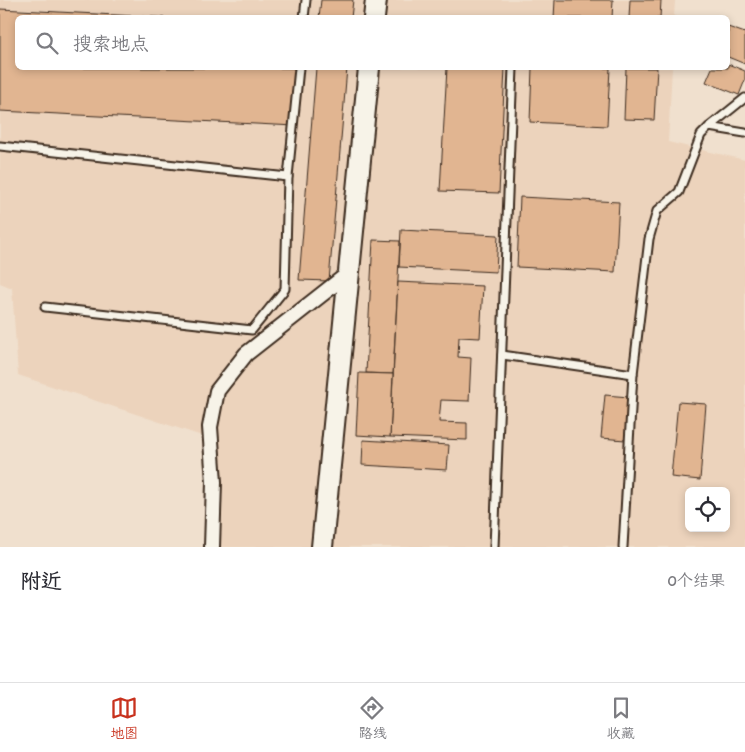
<!DOCTYPE html>
<html lang="zh">
<meta charset="utf-8">
<style>
body{margin:0;font-family:Itim,"LXGW WenKai TC",sans-serif;background:#f7f7f7;color:#2b2b33}
.controls{position:absolute;right:15px;bottom:15px;display:grid;overflow:hidden;border-radius:8px;box-shadow:0 2px 8px #0003}
.controls button{width:45px;height:45px;display:grid;place-items:center;padding:0;border:0;border-bottom:1px solid #e1e1e2;background:#fff;color:#2b2b33;font:25px sans-serif}
.list{margin:0;padding:0;list-style:none}
h2{display:flex;justify-content:space-between;align-items:center;height:65px;margin:0;padding:0 20px;font-size:21px}
h2 small{font-size:16px;font-weight:400;color:#7c7c81}
.icon{flex:none;width:28px;height:28px;fill:none;stroke:currentColor;stroke-width:2;stroke-linecap:round;stroke-linejoin:round}
.map{position:relative;flex:none;width:745px;height:547px;overflow:hidden}
.search{position:absolute;background:#fff;box-shadow:0 2px 8px #0003;left:15px;right:15px;top:15px;height:55px;display:flex;align-items:center;gap:12px;box-sizing:border-box;padding:0 18px;border-radius:8px;color:#7c7c81;font-size:19px}
.sheet{height:135px;background:#fff}
nav{display:flex;justify-content:space-around;align-items:center;box-sizing:border-box;height:70px;border-top:1px solid #e1e1e2;background:#fff;font-size:14px;color:#7c7c81}
nav a{display:grid;justify-items:center;gap:2px}
nav .on{color:#c8321e}
.map>svg:first-child{display:block}
.built{fill:#ecd3bc;fill-rule:evenodd}
.building{fill:#e1b591;stroke:#3b2a1e}
.lines{fill:none;stroke-linecap:round;stroke-linejoin:round}
.service-casing{stroke:#3b2a1e;stroke-width:11}
.minor-casing{stroke:#3b2a1e;stroke-width:18}
.secondary-casing{stroke:#3b2a1e;stroke-width:24}
.service{stroke:#f7f3e8;stroke-width:7}
.minor{stroke:#f7f3e8;stroke-width:14}
.secondary{stroke:#f7f3e8;stroke-width:20}
</style>
<div class="map">
<svg width="745" height="547" viewBox="0 0 745 547">
<rect width="100%" height="100%" fill="#f0e0ce"/>
<filter id="ink" filterUnits="userSpaceOnUse"><feTurbulence type="fractalNoise" baseFrequency=".02" numOctaves="2"/><feDisplacementMap in="SourceGraphic" scale="10" xChannelSelector="R" yChannelSelector="G"/><feConvolveMatrix kernelMatrix="1 2 1 2 8 2 1 2 1" color-interpolation-filters="sRGB"/></filter>
<g filter="url(#ink)">
<path class="built" d="M0,0H675L674,18H18V68H672L668,142L745,160V547H217L210,530L202,436L18,375L12,288L0,283ZM689,491H726V528H689Z"/>
<g class="building">
<path d="M321,0H353L351,18H319Z"/>
<path d="M555,0H613L612,18H554Z"/>
<path d="M630,0H661L660,18H629Z"/>
<path d="M0,9L174,18H18V68H298L295,126L0,111Z"/>
<path d="M728,27L745,33V64L728,57Z"/>
<path d="M728,64L745,71V80L739,95L706,82L712,68H728Z"/>
<path d="M316,68H347L329,281L299,280Z"/>
<path d="M447,68H505L499,193L440,191Z"/>
<path d="M532,68H610L607,126L530,122Z"/>
<path d="M626,68H657L654,120L624,119Z"/>
<path d="M520,197L619,202L615,272L517,267Z"/>
<path d="M401,230L498,235L496,272L399,267Z"/>
<path d="M373,240L400,241L393,374L366,373Z"/>
<path d="M398,282L483,286L480,338L459,337L458,357L471,358L469,401L441,400L439,422L467,423V440L390,437Z"/>
<path d="M359,373L393,374L390,437L356,435Z"/>
<path d="M605,395L629,397L625,440L601,438Z"/>
<path d="M678,402L706,404L700,480L671,477Z"/>
<path d="M363,440L449,445L447,470L362,465Z"/>
</g>
<g class="lines">
<defs>
<g id="service">
<path d="M304,18L306,0"/>
<path d="M709,127L745,98"/>
<path d="M0,146L288,177"/>
<path d="M45,307L252,330L285,289L288,177L299,68"/>
<path d="M502,355L633,374"/>
<path d="M494,547L513,68"/>
<path d="M623,547L633,374L649,239L657,211L679,192L701,135L709,127L745,133"/>
</g>
<path id="minor" d="M212,547L214,482L210,427L217,391L246,354L349,273"/>
<g id="secondary">
<path d="M374,18L376,0"/>
<path d="M322,547L369,68"/>
</g>
</defs>
<use href="#service" class="service-casing"/>
<use href="#minor" class="minor-casing"/>
<use href="#secondary" class="secondary-casing"/>
<use href="#service" class="service"/>
<use href="#minor" class="minor"/>
<use href="#secondary" class="secondary"/>
</g>
</g>
</svg>
<div class="controls">
<button><svg class="icon" aria-label="locate" viewBox="0 0 24 24"><circle cx="12" cy="12" r="6"/><path d="M12 2v4M12 18v4M2 12h4M18 12h4"/></svg></button>
</div>
<div class="search"><svg class="icon" aria-label="search" viewBox="0 0 24 24"><circle cx="10" cy="10" r="6"/><path d="M15 15l6 6"/></svg>搜索地点</div>
</div>
<section class="sheet">
<h2>附近<small>0个结果</small></h2>
<ul class="list">
</ul>
</section>
<nav>
<a class="on"><svg class="icon" aria-label="map" viewBox="0 0 24 24"><path d="M3 6l6-2 6 2 6-2v14l-6 2-6-2-6 2zM9 4v14M15 6v14"/></svg>地图</a>
<a><svg class="icon" aria-label="directions" viewBox="0 0 24 24"><path d="M12 3l9 9-9 9-9-9zM9 14v-3h6M13 9l2 2-2 2"/></svg>路线</a>
<a><svg class="icon" aria-label="saved" viewBox="0 0 24 24"><path d="M7 4h10v16l-5-4-5 4z"/></svg>收藏</a>
</nav>
